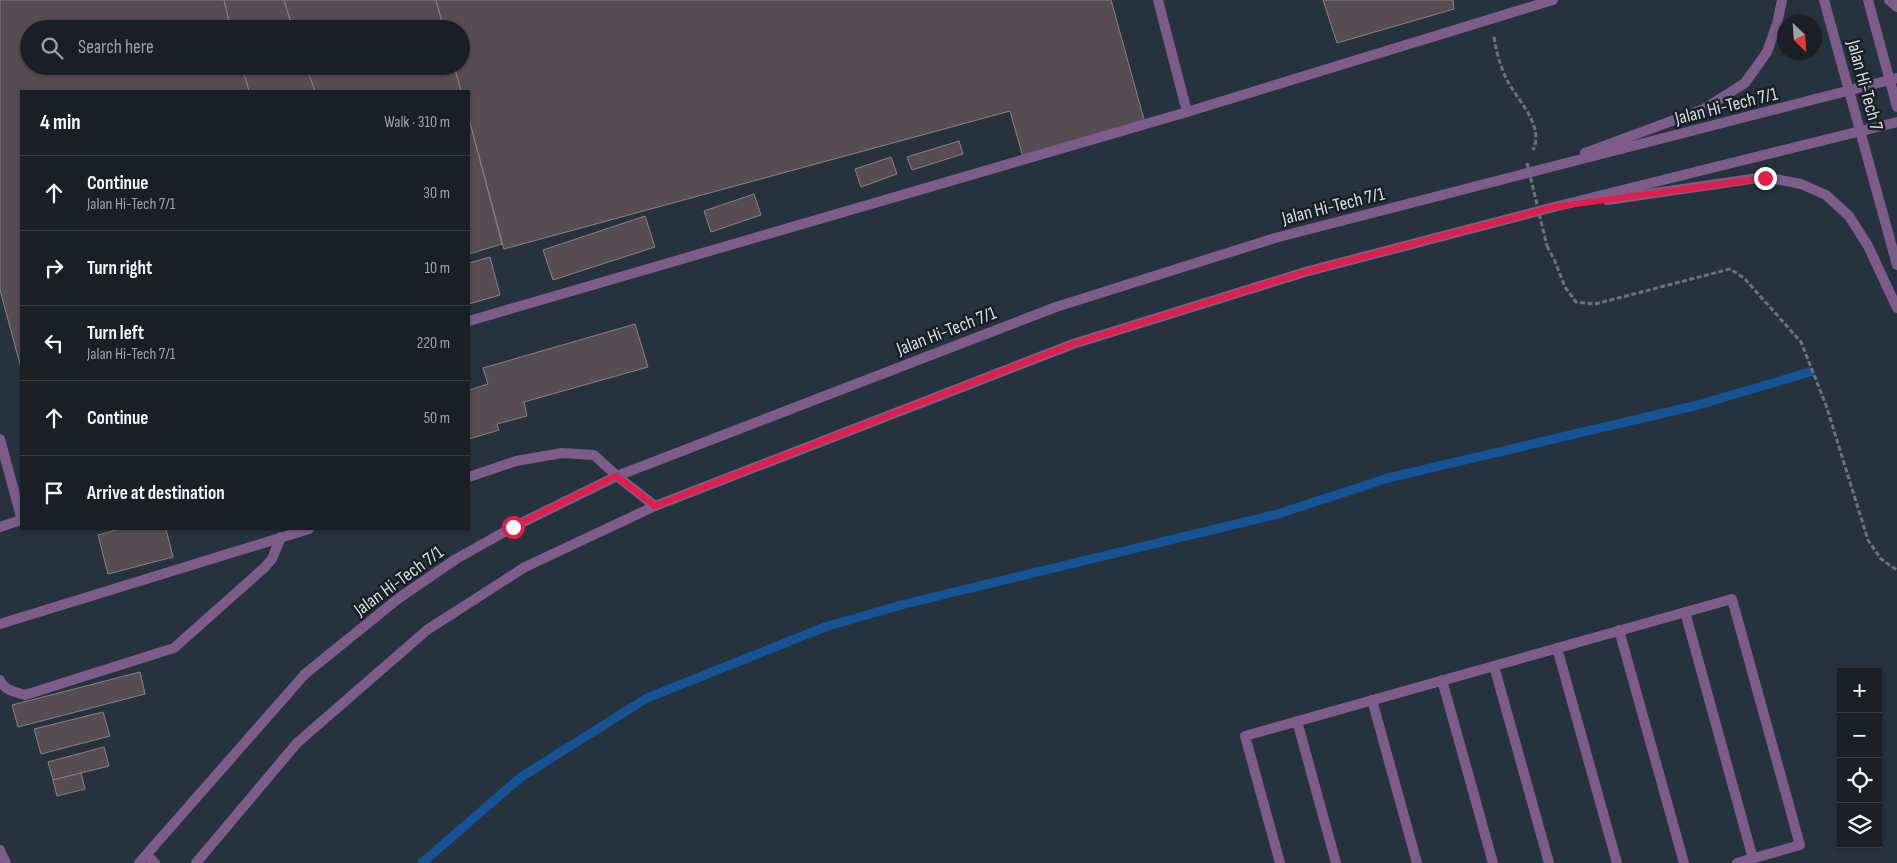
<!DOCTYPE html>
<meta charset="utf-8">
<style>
body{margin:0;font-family:"Sofia Sans Condensed",sans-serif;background:#22272c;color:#f1f3f6}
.controls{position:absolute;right:15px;bottom:15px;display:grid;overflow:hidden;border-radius:0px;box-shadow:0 1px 4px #0004}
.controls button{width:45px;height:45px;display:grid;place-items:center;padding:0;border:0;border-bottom:1px solid #373d41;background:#191f24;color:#f1f3f6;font:25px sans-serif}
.compass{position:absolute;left:1777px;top:15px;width:45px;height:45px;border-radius:50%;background:#191f24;box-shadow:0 1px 4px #0004;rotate:155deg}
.stop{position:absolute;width:15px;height:15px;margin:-11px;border:4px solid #e11d48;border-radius:50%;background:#fff}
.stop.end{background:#e11d48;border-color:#fff;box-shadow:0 1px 5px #0008}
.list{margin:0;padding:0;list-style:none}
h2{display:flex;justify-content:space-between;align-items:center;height:65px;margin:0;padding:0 20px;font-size:21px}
h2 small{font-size:16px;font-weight:400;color:#9fa2a6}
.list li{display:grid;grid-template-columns:32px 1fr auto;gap:15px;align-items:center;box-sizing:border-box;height:75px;padding:0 20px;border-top:1px solid #373d41}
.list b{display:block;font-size:19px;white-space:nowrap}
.list p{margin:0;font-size:16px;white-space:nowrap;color:#9fa2a6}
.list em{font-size:16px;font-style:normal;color:#9fa2a6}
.icon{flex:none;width:28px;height:28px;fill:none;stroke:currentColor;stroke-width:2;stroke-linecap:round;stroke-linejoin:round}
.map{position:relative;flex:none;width:1897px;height:863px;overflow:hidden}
.search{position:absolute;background:#191f24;box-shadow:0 1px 4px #0004;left:20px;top:20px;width:450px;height:55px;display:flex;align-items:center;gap:12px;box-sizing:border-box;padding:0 18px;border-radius:28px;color:#9fa2a6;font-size:19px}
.panel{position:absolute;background:#191f24;box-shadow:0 1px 4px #0004;left:20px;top:90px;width:450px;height:440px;border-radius:0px}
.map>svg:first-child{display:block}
.built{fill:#26333e;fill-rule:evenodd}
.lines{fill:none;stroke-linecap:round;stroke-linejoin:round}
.stream{stroke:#165396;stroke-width:9}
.building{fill:#564c52;stroke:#8b8087}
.path{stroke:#6b7278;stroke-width:3;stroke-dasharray:5 2.5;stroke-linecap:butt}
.lane{stroke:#7d5c8c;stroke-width:10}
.street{stroke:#7d5c8c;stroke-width:10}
.path-bridge{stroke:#6b7278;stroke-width:3;stroke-dasharray:5 2.5;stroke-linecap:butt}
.route{stroke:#e11d48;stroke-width:6}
.labels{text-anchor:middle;stroke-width:5;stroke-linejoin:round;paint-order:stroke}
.street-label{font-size:19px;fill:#d8dde1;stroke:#171f26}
</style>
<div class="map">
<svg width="1897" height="863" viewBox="0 0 1897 863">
<rect width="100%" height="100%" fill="#212930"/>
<path class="built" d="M0,0H1897V863H0ZM1784,22H1814V52H1784ZM29,29H461V66H29ZM21,91H469V529H21ZM1841,672H1878V844H1841Z"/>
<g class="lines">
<path class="stream" d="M422,863L521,777L647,698L825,627L905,604L1278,514L1388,478L1698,405L1810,372"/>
</g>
<g class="building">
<path d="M0,0H224L231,29H29V66H242L249,91H21V368L0,290Z"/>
<path d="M224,0H284L293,29H231Z"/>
<path d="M284,0H436L444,29H293Z"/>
<path d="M436,0H1111L1145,123L1023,157L1010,111L504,249L469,119V91H461L454,66H461V29H444Z"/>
<path d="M1323,0H1453L1454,9L1337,43Z"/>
<path d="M242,66H306L315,91H249Z"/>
<path d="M306,66H454L461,91H315Z"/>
<path d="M469,119L502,244L469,254Z"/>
<path d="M959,141L963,154L912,170L907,157Z"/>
<path d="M891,157L897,174L861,187L855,169Z"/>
<path d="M754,194L761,215L711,232L704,211Z"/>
<path d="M645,216L655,247L553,280L543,250Z"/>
<path d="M490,257L500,295L469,304V263Z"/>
<path d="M635,324L648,367L524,402L527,416L497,424L499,430L469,439V390L488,384L483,368Z"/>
<path d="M120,529H166L173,557L108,574L98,535Z"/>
<path d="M140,672L145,694L18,727L12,705Z"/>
<path d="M103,712L110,736L41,754L34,729Z"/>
<path d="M104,747L109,766L53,780L48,762Z"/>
<path d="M81,773L85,789L57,796L53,780Z"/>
</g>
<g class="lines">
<g class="path">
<path d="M1494,37C1496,51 1500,65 1506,78C1516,99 1545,125 1533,150"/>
<path d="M1547,246L1554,259L1565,287L1576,302L1595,304L1730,269L1744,278L1801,342L1826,405L1868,540L1881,559L1897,570"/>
</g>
<g class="lane">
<path d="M1158,0L1187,112"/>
<path d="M469,321L1187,112L1553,0"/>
<path d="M0,439L21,517"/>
<path d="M469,477L516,461L562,453L594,455L617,476L655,506"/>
<path d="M0,527L21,520"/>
<path d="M1685,612L1753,859"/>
<path d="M0,624L309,529"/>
<path d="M1619,630L1684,863"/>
<path d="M1557,648L1617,863"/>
<path d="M1494,666L1549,863"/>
<path d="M0,680C4,690 15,692 25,695L174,648L264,568L272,559L281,537"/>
<path d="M1442,680L1493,863"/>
<path d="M1372,700L1417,863"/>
<path d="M1297,721L1336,863"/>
<path d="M0,850L6,863"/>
<path d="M1280,863L1245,736L1732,599L1800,845L1737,863"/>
</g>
<g class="street">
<path d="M1824,0L1897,265"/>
<path d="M1868,0L1897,107"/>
<path d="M1889,0L1897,7"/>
<path d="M1585,153L1704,109L1745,83L1767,52L1777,24L1782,0"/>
<path d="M1607,200L1765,177L1801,184L1826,195L1849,216L1868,246L1897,308"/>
<path d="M147,855L155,863"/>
<path d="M139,863L305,674L399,598L456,559L513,527L617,476L1056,307L1275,238L1897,78"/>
<path d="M196,863L297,743L427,630L525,567L655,506L1073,344L1305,272L1554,207L1897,122"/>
</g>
<path class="path-bridge" d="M1527,163L1547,246"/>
</g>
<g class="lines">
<path class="route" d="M513,527L616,476L655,506L1073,344L1305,272L1554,207L1765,178"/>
</g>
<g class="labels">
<g class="street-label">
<text transform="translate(1866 85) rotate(75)" y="7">Jalan Hi-Tech 7</text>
<text transform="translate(1726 105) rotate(-14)" y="7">Jalan Hi-Tech 7/1</text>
<text transform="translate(1333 205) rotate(-14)" y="7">Jalan Hi-Tech 7/1</text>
<text transform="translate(946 330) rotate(-21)" y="7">Jalan Hi-Tech 7/1</text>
<text transform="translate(398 580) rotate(-36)" y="7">Jalan Hi-Tech 7/1</text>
</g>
</g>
</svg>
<div class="controls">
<button>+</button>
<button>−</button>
<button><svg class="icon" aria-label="locate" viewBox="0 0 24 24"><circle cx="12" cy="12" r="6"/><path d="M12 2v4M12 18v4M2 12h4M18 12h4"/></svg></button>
<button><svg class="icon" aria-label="layers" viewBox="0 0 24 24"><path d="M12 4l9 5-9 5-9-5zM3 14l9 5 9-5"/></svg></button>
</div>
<svg class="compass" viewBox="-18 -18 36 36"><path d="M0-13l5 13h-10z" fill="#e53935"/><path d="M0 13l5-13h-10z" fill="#9fa2a6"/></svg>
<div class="stop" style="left:513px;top:527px"></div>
<div class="stop end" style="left:1765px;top:178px"></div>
<div class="search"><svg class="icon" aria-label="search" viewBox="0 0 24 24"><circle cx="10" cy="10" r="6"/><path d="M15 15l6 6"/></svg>Search here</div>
<section class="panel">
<h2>4 min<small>Walk · 310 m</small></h2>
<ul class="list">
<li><svg class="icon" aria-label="ahead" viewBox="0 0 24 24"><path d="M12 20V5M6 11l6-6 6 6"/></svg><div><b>Continue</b><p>Jalan Hi-Tech 7/1</p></div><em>30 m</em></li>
<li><svg class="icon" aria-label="right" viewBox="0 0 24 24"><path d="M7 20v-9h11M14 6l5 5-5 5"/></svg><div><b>Turn right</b></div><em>10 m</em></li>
<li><svg class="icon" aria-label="left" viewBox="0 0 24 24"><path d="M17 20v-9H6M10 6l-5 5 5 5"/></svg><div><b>Turn left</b><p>Jalan Hi-Tech 7/1</p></div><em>220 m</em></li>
<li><svg class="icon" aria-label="ahead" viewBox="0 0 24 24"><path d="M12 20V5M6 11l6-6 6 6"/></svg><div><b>Continue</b></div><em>50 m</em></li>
<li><svg class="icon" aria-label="arrive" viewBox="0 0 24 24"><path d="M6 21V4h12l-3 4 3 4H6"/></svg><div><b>Arrive at destination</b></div></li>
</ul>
</section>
</div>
